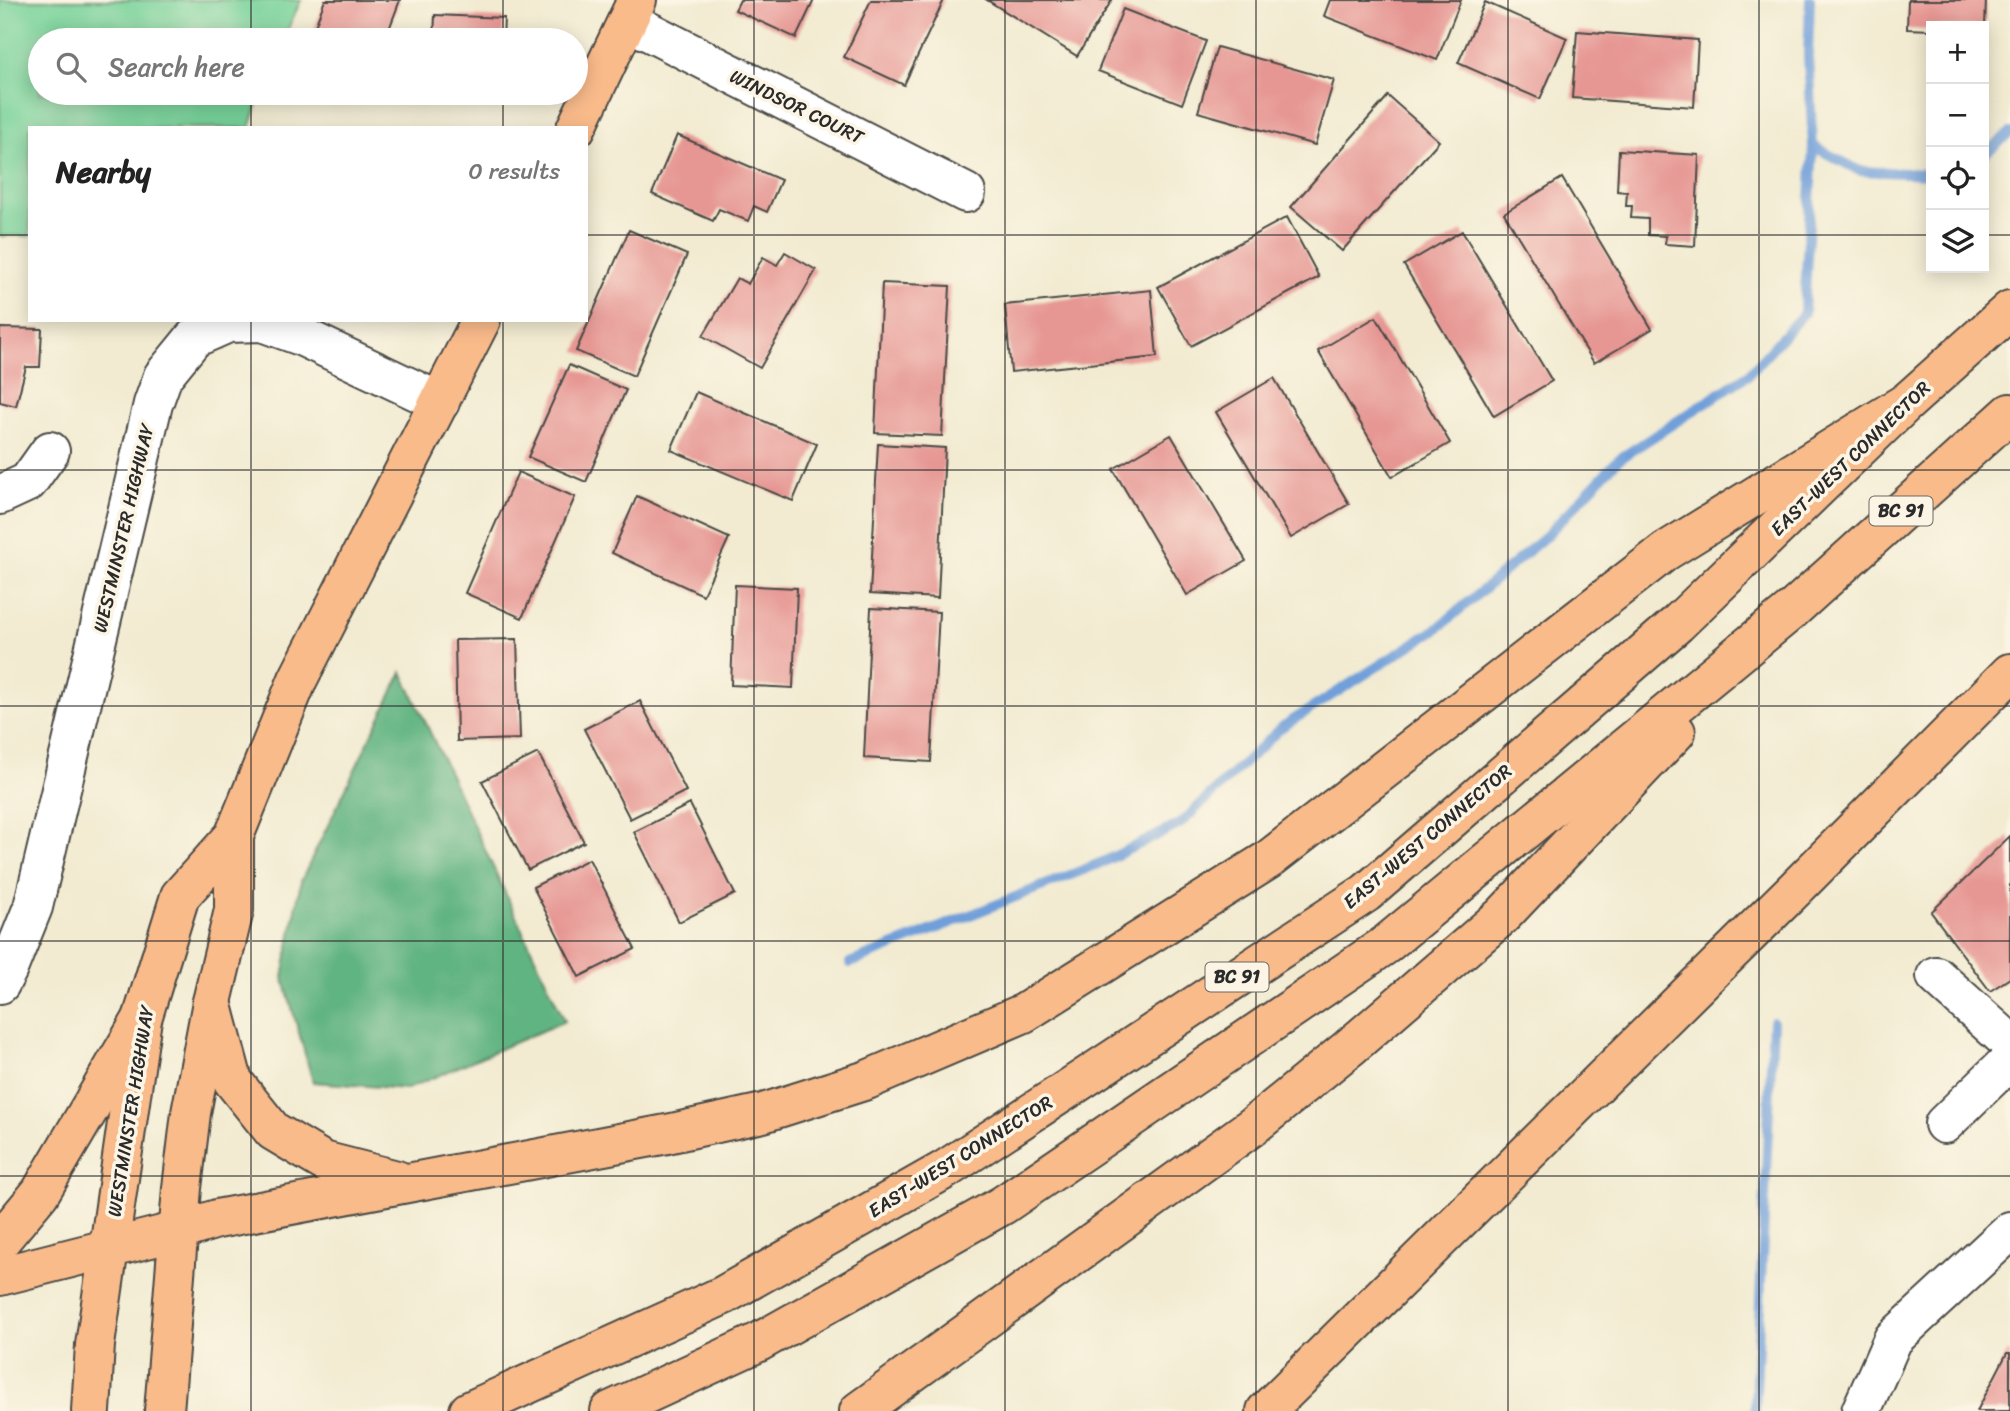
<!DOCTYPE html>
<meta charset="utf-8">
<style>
body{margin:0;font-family:Sriracha,sans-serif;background:#f2f2f2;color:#222}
.controls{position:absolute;right:21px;top:21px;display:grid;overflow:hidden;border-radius:0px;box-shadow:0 4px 18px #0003}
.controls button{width:63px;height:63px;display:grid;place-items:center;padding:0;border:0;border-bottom:2px solid #e0e0e0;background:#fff;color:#222;font:35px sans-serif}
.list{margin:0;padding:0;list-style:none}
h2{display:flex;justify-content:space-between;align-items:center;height:91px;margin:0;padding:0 28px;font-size:30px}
h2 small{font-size:23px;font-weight:400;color:#767676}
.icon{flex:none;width:38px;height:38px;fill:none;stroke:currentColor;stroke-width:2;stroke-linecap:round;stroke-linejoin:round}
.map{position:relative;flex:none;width:2010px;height:1411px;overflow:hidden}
.search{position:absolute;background:#fff;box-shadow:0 4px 18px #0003;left:28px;top:28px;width:560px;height:77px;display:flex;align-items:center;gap:18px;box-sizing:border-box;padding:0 24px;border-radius:38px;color:#767676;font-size:26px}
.panel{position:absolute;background:#fff;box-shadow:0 4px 18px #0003;left:28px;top:126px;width:560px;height:196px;border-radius:0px}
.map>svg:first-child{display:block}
.green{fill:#77d299;stroke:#517e62;stroke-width:2}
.forest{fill:#61b481;stroke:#467056;stroke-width:2}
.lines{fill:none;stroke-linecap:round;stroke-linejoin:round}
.stream{stroke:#709fd9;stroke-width:10}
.building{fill:#e69693}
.minor-casing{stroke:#494844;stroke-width:42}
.major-casing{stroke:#494844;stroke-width:42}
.highway-casing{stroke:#494844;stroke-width:42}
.minor{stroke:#fff;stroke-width:38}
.major{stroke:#fabb8b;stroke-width:38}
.highway{stroke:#fabb8b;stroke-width:38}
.grid{fill:none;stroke:#2b2b2b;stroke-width:2;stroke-opacity:0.55}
.labels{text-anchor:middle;stroke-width:7;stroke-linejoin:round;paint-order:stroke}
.shield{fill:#fcf5e5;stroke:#6a6863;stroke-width:2}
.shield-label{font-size:18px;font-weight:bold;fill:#2b2b2b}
.street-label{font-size:19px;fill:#2b2b2b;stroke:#fcf5e5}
</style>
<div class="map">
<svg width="2010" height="1411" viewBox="0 0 2010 1411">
<rect width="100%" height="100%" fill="#fcf5e5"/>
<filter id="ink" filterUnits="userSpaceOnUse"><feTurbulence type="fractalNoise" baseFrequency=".0143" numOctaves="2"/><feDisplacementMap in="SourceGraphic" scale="14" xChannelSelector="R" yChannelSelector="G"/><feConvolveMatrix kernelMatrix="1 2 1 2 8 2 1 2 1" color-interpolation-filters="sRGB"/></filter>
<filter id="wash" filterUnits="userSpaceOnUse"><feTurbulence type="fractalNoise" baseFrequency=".00686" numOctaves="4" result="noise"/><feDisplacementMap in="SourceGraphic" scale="28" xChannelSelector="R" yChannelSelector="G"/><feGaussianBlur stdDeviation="1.57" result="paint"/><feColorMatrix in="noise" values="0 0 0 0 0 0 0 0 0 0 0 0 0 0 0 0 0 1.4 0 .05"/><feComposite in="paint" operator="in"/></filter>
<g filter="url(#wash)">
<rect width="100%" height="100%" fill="#f2ebd1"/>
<path class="green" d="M0,0H301L283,40H40V93H261L250,128H30V236H0Z"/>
<path class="forest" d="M402,672L565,1021L407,1089L313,1082L283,977L301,881Z"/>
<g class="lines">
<g class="stream">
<path d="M1813,146L1860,171L1931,174"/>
<path d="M1984,154L2010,133"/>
<path d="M850,963L1103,862L1180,824L1282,727L1438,628L1546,536L1619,459L1748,375L1804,313L1813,146L1808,55L1810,0"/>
<path d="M1755,1411L1773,1022"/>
</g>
</g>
<g id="blocks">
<g class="building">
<path d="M325,0H400L385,40H310Z"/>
<path d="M740,0H814L796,38L735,10Z"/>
<path d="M871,0H944L904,85L844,57Z"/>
<path d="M987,0H1112L1077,56Z"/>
<path d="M1330,0H1461L1437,60L1324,16Z"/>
<path d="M1908,0H1986L1985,26H1931V30L1907,29Z"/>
<path d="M1485,2L1567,38L1540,99L1458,63Z"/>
<path d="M1123,9L1206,41L1182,104L1098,71Z"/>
<path d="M435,15L504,18L503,40H434Z"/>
<path d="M1577,31L1698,40L1694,107L1572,98Z"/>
<path d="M1217,47L1334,80L1315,145L1198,112Z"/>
<path d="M1388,96L1439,141L1342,251L1291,207Z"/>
<path d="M677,135L781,180L767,212L754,206L748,221L719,209L713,221L652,194Z"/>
<path d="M1619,150L1699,155L1695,246L1665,244L1666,236L1648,235V219L1631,218L1632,206H1626L1627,192L1617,191Z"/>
<path d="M1562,178L1652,329L1594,363L1504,213Z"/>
<path d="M1287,217L1319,277L1191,346L1158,287Z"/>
<path d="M629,230L687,255L634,376L576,351Z"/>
<path d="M1462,231L1552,381L1494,416L1404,265Z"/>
<path d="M785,252L816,270L760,368L703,336L737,278L748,284L763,257L777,265Z"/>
<path d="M882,283L950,286L942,436L875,433Z"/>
<path d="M1151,290L1157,357L1011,372L1005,305Z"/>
<path d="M1376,317L1450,443L1392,477L1318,351Z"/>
<path d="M0,328L42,329L40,367H26L16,406L0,402Z"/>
<path d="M569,365L626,390L586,482L528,457Z"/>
<path d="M1274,378L1349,504L1291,538L1216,412Z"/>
<path d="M696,392L817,444L793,501L671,450Z"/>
<path d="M1171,435L1246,561L1187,595L1113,469Z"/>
<path d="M878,444L945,448L938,598L870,594Z"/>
<path d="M518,472L575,497L522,618L465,593Z"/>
<path d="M637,496L729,538L703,595L612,553Z"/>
<path d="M735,585L797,588L793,688L731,685Z"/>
<path d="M871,608L939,612L931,762L864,758Z"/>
<path d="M517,639L520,739L457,741L455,640Z"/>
<path d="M640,701L686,791L630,819L584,729Z"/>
<path d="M538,753L584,842L528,870L482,781Z"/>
<path d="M690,804L735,894L679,922L634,832Z"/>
<path d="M2010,836V978L1990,991L1931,912Z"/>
<path d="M589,859L635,949L579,977L533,887Z"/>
<path d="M2007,1353H2010V1411H1977Z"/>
</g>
</g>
</g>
<g filter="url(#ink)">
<use href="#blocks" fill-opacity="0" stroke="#494844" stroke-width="2"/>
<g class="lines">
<defs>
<g id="minor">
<path d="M628,21L966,193"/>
<path d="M0,495L28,482L50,451"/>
<path d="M1936,976L2010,1043"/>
<path d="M0,984L8,969L33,907L153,404L163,376L194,338L228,323L262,322L301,336L440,402"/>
<path d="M1944,1124L2010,1060"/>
<path d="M1861,1411L1893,1339L2010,1231"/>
</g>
<g id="major">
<path d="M576,128L637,0"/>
<path d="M91,1411L95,1345L142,1019L180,896L234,836L298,679L481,320"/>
<path d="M164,1411L182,1188L191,1113L212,1002L234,910V836"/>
</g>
<g id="highway">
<path d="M212,1002L233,1081L273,1131L323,1161L397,1180"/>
<path d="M0,1241L40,1193L142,1019"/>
<path d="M0,1276L178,1231L217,1219L667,1134L763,1113L867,1080L1024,1013L1268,860L1666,551L1907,402"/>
<path d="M469,1411L724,1295L946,1169L1366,893L1677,624L1907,402L2010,310"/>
<path d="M610,1411L759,1342L1003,1205L1384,946L1792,610L2010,413"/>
<path d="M859,1411L1253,1126L1349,1048L1502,916L1676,732"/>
<path d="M1266,1411L1795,889L2010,673"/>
</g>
</defs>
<use href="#minor" class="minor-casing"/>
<use href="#major" class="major-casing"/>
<use href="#highway" class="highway-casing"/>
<use href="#minor" class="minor"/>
<use href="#major" class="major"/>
<use href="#highway" class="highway"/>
</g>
</g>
<path class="grid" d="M251,0V40M503,0V40M754,0V1411M1005,0V1411M1256,0V1411M1508,0V1411M1759,0V1411M251,93V128M503,93V128M0,235H30M586,235H1931M1984,235H2010M251,320V1411M503,320V1411M0,470H2010M0,706H2010M0,941H2010M0,1176H2010"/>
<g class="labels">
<g class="shield">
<rect x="1869.5" y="496.5" width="63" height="29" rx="5"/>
<rect x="1205.5" y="962.5" width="63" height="29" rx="5"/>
</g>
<g class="shield-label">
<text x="1901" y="517">BC 91</text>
<text x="1237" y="983">BC 91</text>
</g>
<g class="street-label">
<text transform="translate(797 106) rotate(26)" y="7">WINDSOR COURT</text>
<text transform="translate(1850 458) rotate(-44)" y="7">EAST-WEST CONNECTOR</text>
<text transform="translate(123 528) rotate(-77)" y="7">WESTMINSTER HIGHWAY</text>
<text transform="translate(1427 836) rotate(-40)" y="7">EAST-WEST CONNECTOR</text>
<text transform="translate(130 1111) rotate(-81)" y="7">WESTMINSTER HIGHWAY</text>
<text transform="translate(960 1156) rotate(-32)" y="7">EAST-WEST CONNECTOR</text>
</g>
</g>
</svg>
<div class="controls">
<button>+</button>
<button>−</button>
<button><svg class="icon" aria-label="locate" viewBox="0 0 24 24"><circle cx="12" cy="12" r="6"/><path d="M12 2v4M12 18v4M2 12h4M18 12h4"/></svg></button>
<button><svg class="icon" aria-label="layers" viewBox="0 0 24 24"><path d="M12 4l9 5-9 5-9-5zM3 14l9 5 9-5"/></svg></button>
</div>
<div class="search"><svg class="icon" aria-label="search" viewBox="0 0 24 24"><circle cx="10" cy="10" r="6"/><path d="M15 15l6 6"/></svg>Search here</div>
<section class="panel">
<h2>Nearby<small>0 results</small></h2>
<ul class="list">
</ul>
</section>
</div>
